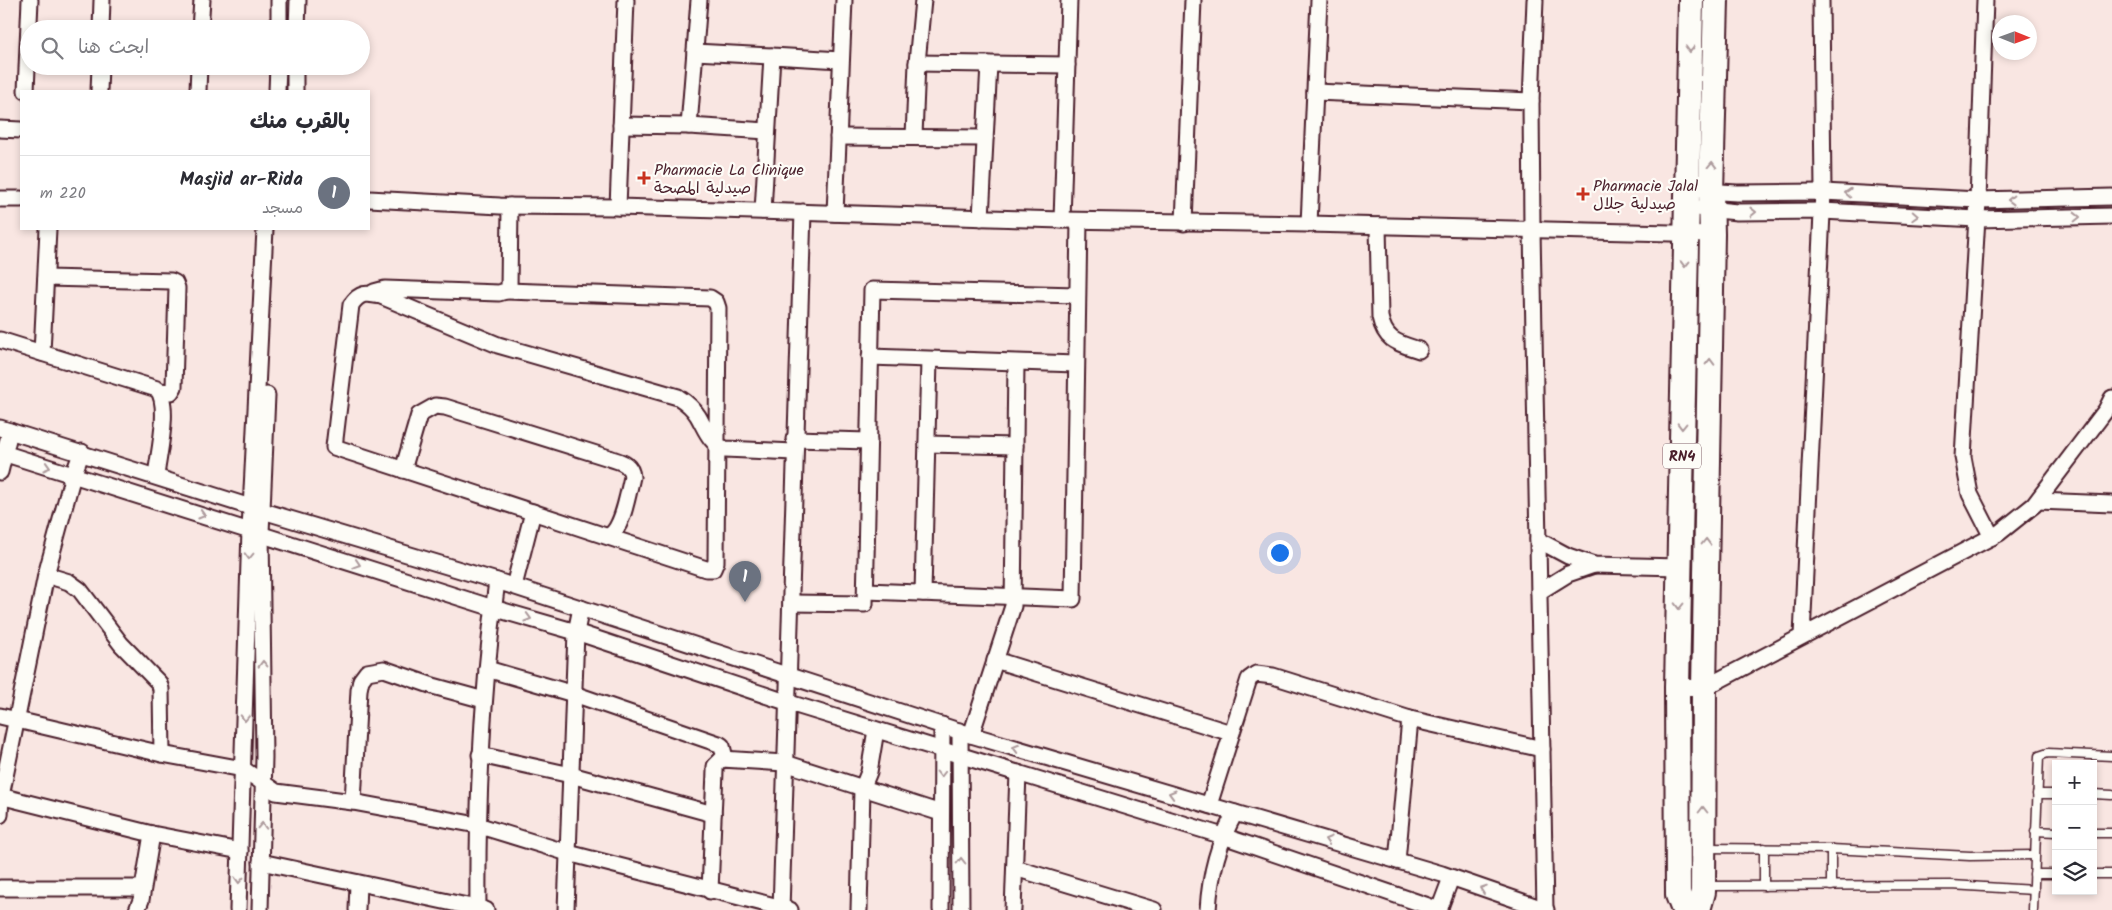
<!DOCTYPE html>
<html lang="ar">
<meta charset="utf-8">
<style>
body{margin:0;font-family:Kalam,"Playpen Sans Arabic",sans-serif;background:#f7f7f7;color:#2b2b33;direction:rtl}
.controls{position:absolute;right:15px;bottom:15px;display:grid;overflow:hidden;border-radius:0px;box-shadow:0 2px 8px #0003}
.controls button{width:45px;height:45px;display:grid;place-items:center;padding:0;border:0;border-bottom:1px solid #e1e1e2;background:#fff;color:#2b2b33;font:25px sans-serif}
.compass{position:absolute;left:1992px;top:15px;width:45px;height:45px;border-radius:50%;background:#fff;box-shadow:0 2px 8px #0003;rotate:91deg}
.you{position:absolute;left:1279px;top:552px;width:18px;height:18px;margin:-12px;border:4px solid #fff;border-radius:50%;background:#1a73e8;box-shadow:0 0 0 8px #1a73e833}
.badge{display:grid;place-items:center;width:32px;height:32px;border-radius:50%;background:#c8321e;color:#fff;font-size:16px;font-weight:700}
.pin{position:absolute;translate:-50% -41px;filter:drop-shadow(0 1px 2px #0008)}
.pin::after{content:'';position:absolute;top:26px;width:18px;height:15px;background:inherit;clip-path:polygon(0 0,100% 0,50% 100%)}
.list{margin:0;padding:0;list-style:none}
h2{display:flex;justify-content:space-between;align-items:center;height:65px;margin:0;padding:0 20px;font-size:21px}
h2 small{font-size:16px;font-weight:400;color:#7c7c81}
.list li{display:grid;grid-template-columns:32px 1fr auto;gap:15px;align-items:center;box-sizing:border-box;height:75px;padding:0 20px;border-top:1px solid #e1e1e2}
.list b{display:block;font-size:19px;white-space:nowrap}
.list p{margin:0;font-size:16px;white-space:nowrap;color:#7c7c81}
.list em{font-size:16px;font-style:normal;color:#7c7c81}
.icon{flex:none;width:28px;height:28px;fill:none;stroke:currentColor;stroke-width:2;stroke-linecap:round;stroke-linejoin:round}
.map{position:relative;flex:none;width:2112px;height:910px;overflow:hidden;direction:ltr}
.search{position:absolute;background:#fff;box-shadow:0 2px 8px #0003;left:20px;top:20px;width:350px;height:55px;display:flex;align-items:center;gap:12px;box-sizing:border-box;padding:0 18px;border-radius:28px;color:#7c7c81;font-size:19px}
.panel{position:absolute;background:#fff;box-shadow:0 2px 8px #0003;left:20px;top:90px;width:350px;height:140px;border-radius:0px;direction:rtl}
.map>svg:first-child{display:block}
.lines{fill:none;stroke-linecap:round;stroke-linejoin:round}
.service-casing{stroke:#4a1f2b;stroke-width:11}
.minor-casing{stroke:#4a1f2b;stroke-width:19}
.primary-casing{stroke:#4a1f2b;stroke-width:28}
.service{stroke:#fdfcf7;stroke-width:8}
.minor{stroke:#fdfcf7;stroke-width:15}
.primary{stroke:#fdfcf7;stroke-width:24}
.oneway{stroke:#ac999b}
.poi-dot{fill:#c8321e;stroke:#fdfcf7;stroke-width:2}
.labels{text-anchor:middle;stroke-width:4.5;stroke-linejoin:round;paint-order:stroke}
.shield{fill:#fdfcf7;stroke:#806168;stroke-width:1}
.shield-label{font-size:15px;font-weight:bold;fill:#4a1f2b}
.poi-label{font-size:16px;fill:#4a1f2b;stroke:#fdfcf7;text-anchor:start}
</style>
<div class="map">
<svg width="2112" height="910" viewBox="0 0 2112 910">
<rect width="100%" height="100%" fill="#f9e6e2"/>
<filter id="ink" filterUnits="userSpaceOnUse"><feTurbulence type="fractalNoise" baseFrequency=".02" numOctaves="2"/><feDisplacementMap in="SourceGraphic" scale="10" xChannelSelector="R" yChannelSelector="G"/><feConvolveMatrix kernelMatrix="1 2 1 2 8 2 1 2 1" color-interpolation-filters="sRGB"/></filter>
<g filter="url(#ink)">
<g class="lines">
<defs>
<g id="service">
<path d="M2037,794H2056"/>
<path d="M2093,794L2112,795"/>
<path d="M2035,831L2056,832"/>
<path d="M2093,833H2112"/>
<path d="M1705,848L1831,849L1970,856L2035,855"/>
<path d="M2034,874H2056"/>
<path d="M2093,874H2112"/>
<path d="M1707,886L1951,885L2034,890"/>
<path d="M1764,886V848"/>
<path d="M1831,886V849"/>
<path d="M2033,910L2039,756L2048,753L2112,756"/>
</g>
<g id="minor">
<path d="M1535,0L1531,101L1532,230L1545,910"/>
<path d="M1985,0L1978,200L1963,457L1970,494L1992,537"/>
<path d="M101,29L102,0"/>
<path d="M200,29L202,0"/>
<path d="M279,29V0"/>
<path d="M297,29L298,0"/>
<path d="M695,52L772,56"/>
<path d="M917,63L1067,65"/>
<path d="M26,91L30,0"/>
<path d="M99,91L100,66"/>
<path d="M198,91L199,66"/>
<path d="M277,91L278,66"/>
<path d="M295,91V66"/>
<path d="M1315,92L1531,101"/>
<path d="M621,125L689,126L699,0"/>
<path d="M689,126L767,131"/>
<path d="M0,129L21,130"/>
<path d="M914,136L917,63L923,0"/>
<path d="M838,137L985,138"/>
<path d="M1704,191L1737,193L1823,192L1978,200L2112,197"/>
<path d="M0,199H21"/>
<path d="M369,199L500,206L618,207L1062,220L1309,224L1712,234"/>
<path d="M618,207L626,0"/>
<path d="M1687,207L1737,212L1822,211L1977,219L2112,216"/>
<path d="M763,211L772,56L841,60"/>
<path d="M835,213L844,0"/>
<path d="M981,218L989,64"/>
<path d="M1062,220L1069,0"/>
<path d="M1184,223L1193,0"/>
<path d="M1309,224L1319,0"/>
<path d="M1378,226L1380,317C1385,341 1398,343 1419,350"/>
<path d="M46,278L171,281L175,283L177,288L174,387L171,392L159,391"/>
<path d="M507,291L710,298L716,302L718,308L716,562L713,569H706L334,447L351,305C360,292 366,293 381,296L498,345L678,397C686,402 693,408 698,416C706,430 709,442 725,449L794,452"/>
<path d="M374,292L385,289L499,293L509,290L510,206"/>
<path d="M0,340L157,389C171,404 158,456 156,476"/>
<path d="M42,353L48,229"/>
<path d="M870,357L1076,364"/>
<path d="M0,428L263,511L497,581L971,735L1442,874L1546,910"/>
<path d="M794,439L869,441"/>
<path d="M927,444L1015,446"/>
<path d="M0,452L493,608L576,632L786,702L1223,836L1440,910"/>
<path d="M403,470L419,415L435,406L445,407L609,458C620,462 631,463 632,477C628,493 623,528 609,536"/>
<path d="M0,472L10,431"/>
<path d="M2038,501L2112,504"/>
<path d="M1538,540L1568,556L1594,565L1680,567"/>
<path d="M46,575L69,582L80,590L121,644L159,683L161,689L162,754"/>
<path d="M514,586L533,512"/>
<path d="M866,591L1073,599L1079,221"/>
<path d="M1539,592L1568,574L1594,565"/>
<path d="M923,593L929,360"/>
<path d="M791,603L865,604L872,290L1077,295"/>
<path d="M1802,636L1823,192L1821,0"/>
<path d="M995,660L1231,733"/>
<path d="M487,669L574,694L719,744L722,746L725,758"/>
<path d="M1677,687L1704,688L1999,533L2034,505L2106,410L2112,398"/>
<path d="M0,716L162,754L243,769L276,792L353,802L477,825L568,853L790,910"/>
<path d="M960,731L961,910"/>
<path d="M971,735L1013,606L1016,363"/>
<path d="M480,755L571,775L713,814"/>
<path d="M0,796L152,834L240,851"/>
<path d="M353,802L359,690L361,680L367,672L384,669L433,686L484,700"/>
<path d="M1209,805L1249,679L1256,674L1273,676L1410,719L1542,749"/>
<path d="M0,815L1,796L46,575L73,475L82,452"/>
<path d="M1397,861L1410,719"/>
<path d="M261,862L486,910"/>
<path d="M1015,868L1154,910"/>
<path d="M0,888H142"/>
<path d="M710,891L715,771V766L722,759L785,763L941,813"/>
<path d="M137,910L141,900L152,834"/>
<path d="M238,910L250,530L265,229"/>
<path d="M260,910L264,757L261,533L267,395"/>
<path d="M357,910L358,883"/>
<path d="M478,910C477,800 482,690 497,581"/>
<path d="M566,910L576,632L581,608"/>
<path d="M781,910L803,212"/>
<path d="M859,910L862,789L869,772L876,730"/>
<path d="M941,910L942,725"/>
<path d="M1013,910L1018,773"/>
<path d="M1208,910C1210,875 1218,843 1235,813"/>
<path d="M1439,910L1451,878"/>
</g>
<g id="primary">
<path d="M1684,910L1678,895L1677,687L1691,0"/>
<path d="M1698,910L1703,892L1704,688L1712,234L1711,192L1716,0"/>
</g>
</defs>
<use href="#service" class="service-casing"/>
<use href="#minor" class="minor-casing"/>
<use href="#primary" class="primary-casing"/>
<use href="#service" class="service"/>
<use href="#minor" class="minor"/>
<use href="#primary" class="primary"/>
</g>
<defs><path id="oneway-chevron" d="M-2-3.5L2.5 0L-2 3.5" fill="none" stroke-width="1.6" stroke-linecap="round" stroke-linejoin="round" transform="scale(1.25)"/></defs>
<g class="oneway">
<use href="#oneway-chevron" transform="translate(1690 49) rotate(91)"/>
<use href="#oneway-chevron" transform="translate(1712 165) rotate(-88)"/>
<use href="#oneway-chevron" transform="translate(1848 193) rotate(-177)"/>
<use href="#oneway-chevron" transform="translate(2011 200) rotate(179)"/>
<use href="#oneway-chevron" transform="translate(1753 212) rotate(-1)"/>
<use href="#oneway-chevron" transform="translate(1915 216) rotate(3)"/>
<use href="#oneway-chevron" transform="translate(2077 217) rotate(-1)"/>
<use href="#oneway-chevron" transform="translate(1685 264) rotate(91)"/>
<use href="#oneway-chevron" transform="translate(1710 362) rotate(-89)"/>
<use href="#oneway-chevron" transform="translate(1682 426) rotate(91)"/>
<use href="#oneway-chevron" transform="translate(47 467) rotate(17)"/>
<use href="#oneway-chevron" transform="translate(202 515) rotate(17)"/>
<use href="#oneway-chevron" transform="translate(1706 542) rotate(-89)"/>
<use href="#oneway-chevron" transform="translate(249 556) rotate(92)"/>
<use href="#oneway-chevron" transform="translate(357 564) rotate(18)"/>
<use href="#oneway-chevron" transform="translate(1679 606) rotate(91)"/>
<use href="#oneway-chevron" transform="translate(528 618) rotate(16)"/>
<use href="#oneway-chevron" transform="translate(263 664) rotate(-91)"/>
<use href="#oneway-chevron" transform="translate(245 718) rotate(92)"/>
<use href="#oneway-chevron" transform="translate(1016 748) rotate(-164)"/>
<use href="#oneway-chevron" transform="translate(941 774) rotate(90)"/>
<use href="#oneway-chevron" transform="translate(1172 794) rotate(-164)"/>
<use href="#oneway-chevron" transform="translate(1703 810) rotate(-90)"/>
<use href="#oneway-chevron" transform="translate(262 826) rotate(-88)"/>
<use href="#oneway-chevron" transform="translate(1328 840) rotate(-163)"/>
<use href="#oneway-chevron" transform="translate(961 861) rotate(-90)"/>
<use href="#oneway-chevron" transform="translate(239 880) rotate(92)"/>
<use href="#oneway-chevron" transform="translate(1483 889) rotate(-161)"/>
</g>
</g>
<g class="poi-dot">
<path d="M641.5 170.5h5v5h5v5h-5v5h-5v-5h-5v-5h5z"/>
<path d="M1580.5 186.5h5v5h5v5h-5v5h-5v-5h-5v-5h5z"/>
</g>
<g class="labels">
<rect class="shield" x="1663" y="443.5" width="38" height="25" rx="4"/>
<g class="shield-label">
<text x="1682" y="461">RN4</text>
</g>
<g class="poi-label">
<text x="654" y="175">Pharmacie La Clinique<tspan x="654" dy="18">صيدلية المصحة</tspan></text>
<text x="1593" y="191">Pharmacie Jalal<tspan x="1593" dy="18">صيدلية جلال</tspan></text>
</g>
</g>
</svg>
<div class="controls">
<button>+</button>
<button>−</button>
<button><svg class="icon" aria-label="layers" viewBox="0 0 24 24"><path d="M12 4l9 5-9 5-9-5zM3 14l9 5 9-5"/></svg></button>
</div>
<svg class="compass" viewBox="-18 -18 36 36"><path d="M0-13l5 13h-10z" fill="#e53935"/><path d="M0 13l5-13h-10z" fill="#7c7c81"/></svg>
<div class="you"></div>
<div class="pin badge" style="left:745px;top:602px;background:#6b7280">1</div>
<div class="search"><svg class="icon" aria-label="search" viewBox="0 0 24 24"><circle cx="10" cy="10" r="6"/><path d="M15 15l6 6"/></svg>ابحث هنا</div>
<section class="panel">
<h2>بالقرب منك<small></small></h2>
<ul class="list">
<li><span class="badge" style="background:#6b7280">1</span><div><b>Masjid ar-Rida</b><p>مسجد</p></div><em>220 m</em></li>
</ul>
</section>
</div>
